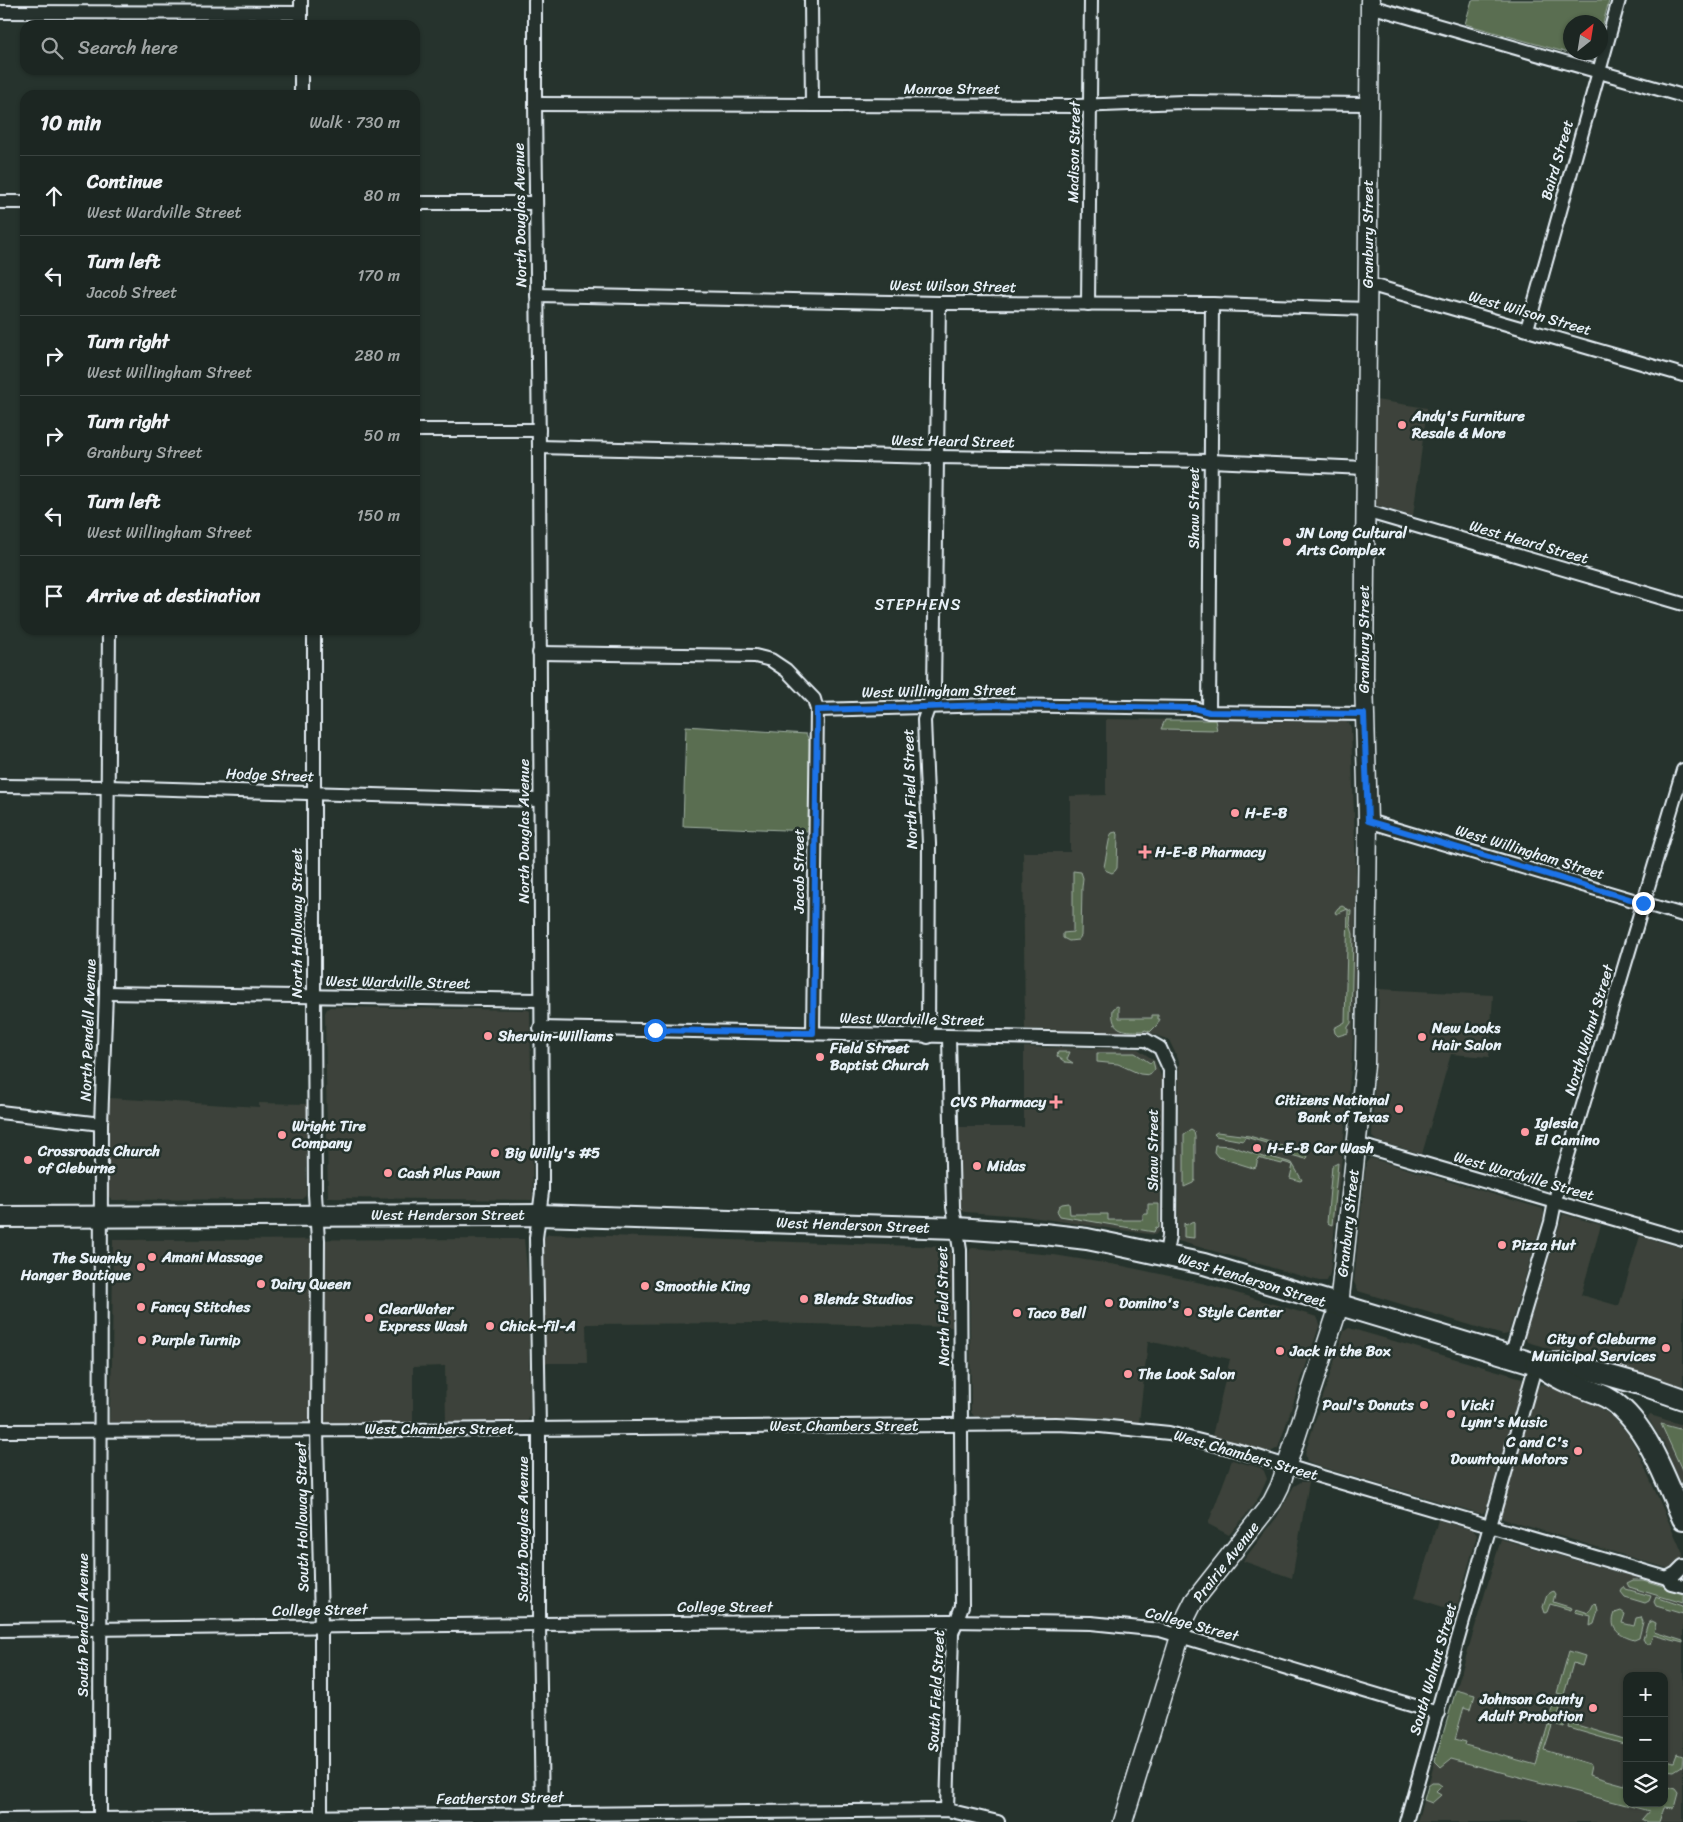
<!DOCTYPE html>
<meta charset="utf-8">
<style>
body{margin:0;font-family:Sriracha,sans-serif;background:#252e2a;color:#f1f3f6}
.controls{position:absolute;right:15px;bottom:15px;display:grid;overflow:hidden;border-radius:10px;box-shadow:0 1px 4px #0004}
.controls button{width:45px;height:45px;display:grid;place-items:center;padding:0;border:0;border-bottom:1px solid #3a4340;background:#1c2622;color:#f1f3f6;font:25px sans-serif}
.compass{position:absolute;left:1563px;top:15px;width:45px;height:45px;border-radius:50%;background:#1c2622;box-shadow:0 1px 4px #0004;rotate:30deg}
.stop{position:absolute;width:15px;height:15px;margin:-11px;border:4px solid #1a73e8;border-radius:50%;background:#fff}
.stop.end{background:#1a73e8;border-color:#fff;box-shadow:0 1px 5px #0008}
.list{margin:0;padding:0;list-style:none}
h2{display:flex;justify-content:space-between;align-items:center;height:65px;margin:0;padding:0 20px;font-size:21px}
h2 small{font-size:16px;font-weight:400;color:#a0a5a5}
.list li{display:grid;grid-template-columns:32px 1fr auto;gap:15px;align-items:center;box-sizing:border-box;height:80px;padding:0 20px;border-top:1px solid #3a4340}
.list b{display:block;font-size:19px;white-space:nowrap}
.list p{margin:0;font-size:16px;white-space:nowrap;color:#a0a5a5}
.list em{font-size:16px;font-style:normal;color:#a0a5a5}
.icon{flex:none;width:28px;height:28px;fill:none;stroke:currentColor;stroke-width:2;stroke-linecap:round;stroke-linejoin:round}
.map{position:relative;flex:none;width:1683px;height:1822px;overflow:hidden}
.search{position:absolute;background:#1c2622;box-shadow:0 1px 4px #0004;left:20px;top:20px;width:400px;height:55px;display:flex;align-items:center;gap:12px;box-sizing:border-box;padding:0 18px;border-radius:15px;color:#a0a5a5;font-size:19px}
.panel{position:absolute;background:#1c2622;box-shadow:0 1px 4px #0004;left:20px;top:90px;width:400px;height:545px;border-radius:15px}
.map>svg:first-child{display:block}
.built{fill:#3c433a;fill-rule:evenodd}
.green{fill:#5a6e51;stroke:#a1b0a4}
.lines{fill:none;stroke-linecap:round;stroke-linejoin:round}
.street-casing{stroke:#e8f1f8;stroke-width:16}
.secondary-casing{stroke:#e8f1f8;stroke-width:21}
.primary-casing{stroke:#e8f1f8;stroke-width:24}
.street{stroke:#26332d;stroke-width:12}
.secondary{stroke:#26332d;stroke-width:18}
.primary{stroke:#26332d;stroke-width:20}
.route{stroke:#1a73e8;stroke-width:6}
.poi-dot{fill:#ff9aa2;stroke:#26332d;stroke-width:2}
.labels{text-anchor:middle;stroke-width:5;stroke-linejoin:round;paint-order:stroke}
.street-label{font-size:15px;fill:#e8f1f8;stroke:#26332d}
.poi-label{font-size:15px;font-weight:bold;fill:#e8f1f8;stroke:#26332d;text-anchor:start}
.neighbourhood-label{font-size:16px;letter-spacing:1px;fill:#e8f1f8;stroke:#26332d}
</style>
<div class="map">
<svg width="1683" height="1822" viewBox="0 0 1683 1822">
<rect width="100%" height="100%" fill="#26332d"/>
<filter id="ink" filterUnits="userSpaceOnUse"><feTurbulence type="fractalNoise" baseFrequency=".02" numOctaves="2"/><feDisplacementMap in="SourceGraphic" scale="10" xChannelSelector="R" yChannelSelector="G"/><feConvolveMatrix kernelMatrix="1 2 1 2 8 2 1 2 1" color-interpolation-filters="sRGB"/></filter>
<g filter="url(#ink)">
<g class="built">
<path d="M1376,400L1427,408L1413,516L1378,506L1375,503Z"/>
<path d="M1106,719L1345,722L1349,723L1351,728L1356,875L1355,984L1352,1059L1330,1273L1327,1281H1319L1178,1241L1179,1061L1169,1040L1150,1033L1025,1029L1023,852H1070V796L1106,795Z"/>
<path d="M1379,989L1493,995L1489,1057L1451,1054L1422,1154L1377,1141L1372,1137Z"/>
<path d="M330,1007L528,1010L530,1011L533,1200L328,1198L325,1013L327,1009Z"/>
<path d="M1024,1047L1138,1049L1155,1061L1162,1078L1160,1231L1155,1235L1024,1216L965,1212L960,1210L956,1127H1024Z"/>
<path d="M109,1098L259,1107V1103L307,1104L306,1195L302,1199L112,1200L107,1194Z"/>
<path d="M1370,1158L1543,1209L1544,1215L1508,1334L1503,1335L1358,1291L1354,1282L1366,1163Z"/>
<path d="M1563,1214L1601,1225L1581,1295L1619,1306L1640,1236L1683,1248V1388L1527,1342L1525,1337Z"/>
<path d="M549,1234L947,1247L951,1251L952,1327L759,1323L586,1324L587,1363H545L543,1238Z"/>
<path d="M524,1239L528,1278L530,1416L527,1422L446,1423L445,1366L413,1367V1422H109L112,1363L113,1240Z"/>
<path d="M973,1248L1054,1255L1123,1266L1206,1284L1317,1317L1320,1324L1278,1448L1270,1452L1212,1436L1230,1359L1148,1341L1139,1422L1102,1418L1064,1416H974L971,1412L969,1253L970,1249Z"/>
<path d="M1349,1328L1522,1378L1523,1382L1486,1509L1483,1513H1478L1314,1465L1307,1462L1305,1453L1344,1331Z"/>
<path d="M1541,1384L1579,1395L1595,1404L1614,1418L1627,1433L1637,1450L1683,1554L1682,1561L1674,1568L1670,1569L1503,1519L1501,1515L1537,1387Z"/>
<path d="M1650,1415L1683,1425V1488L1664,1444L1648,1418Z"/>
<path d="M1232,1460L1261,1468L1264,1471L1267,1479L1260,1495L1251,1509L1229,1535L1208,1524Z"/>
<path d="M1301,1482H1309L1292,1578L1243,1561L1277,1517L1294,1486Z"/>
<path d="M1438,1520L1473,1530L1477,1535L1456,1611L1415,1598Z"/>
<path d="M1501,1539L1683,1591V1822H1417ZM1627,1676H1664V1803H1627Z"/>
</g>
<g class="green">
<path d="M1472,0H1606L1609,1L1601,31L1600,22H1570V52L1595,53L1593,60L1465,24Z"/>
<path d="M1165,720H1215L1217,730L1161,729Z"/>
<path d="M686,726L806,734L811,744L810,831L683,826Z"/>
<path d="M1116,832L1118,834L1117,868L1115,871L1112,873L1105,870L1104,867L1110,836L1112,833Z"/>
<path d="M1073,871L1081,872L1083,878L1082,887L1081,936L1078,940L1069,941L1063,938V933L1073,932Z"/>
<path d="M1342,906L1351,911L1350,924L1353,934L1351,1023L1348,1027V1033L1338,1036L1335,1033L1334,1028L1345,1022L1348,909L1336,914L1335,912L1338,908Z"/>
<path d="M1117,1006L1119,1007V1018H1152V1015H1158V1019H1160L1157,1025L1150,1032L1145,1030L1144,1031C1127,1031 1110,1033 1113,1009Z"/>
<path d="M1058,1052H1070L1067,1059L1073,1063L1065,1062L1057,1056Z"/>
<path d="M1097,1053H1135L1150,1063L1153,1061L1155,1069L1150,1075L1140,1074L1118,1064L1097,1062Z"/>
<path d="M1191,1130L1194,1132L1195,1137V1180L1193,1183L1184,1187V1134Z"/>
<path d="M1217,1132L1249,1136L1301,1151L1307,1155L1308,1157L1306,1159L1272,1150L1273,1145L1245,1137L1243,1141L1216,1136L1214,1134Z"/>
<path d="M1215,1145L1231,1146L1266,1158L1267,1156L1292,1163L1302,1180L1300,1181L1290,1178L1293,1165L1283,1162L1282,1164L1258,1158L1256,1167L1253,1168L1218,1157L1214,1152Z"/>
<path d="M1338,1163L1332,1225L1327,1223L1332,1166Z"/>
<path d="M1069,1203L1070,1214H1108V1220H1143V1214H1148V1204H1159V1228L1156,1227L1154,1232L1060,1216L1057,1211L1059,1206L1062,1204Z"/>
<path d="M1193,1221L1194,1222V1238L1184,1237V1223L1186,1225Z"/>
<path d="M1661,1424L1683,1430V1472Z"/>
<path d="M1633,1580H1643L1683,1592V1603L1629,1587L1627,1583Z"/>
<path d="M1624,1586L1626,1589L1651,1596L1649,1601L1645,1603L1625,1597L1621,1592Z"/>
<path d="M1553,1591L1555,1594L1553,1602L1572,1608L1571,1610L1550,1604L1547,1612L1545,1613L1543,1607L1547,1595Z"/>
<path d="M1656,1597L1683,1606V1614L1656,1606L1654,1602Z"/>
<path d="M1594,1603L1597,1606L1598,1611L1594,1624L1590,1626L1591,1616L1575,1612L1576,1609L1589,1613Z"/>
<path d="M1621,1611L1625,1614L1622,1623L1634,1626L1636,1618L1641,1617L1643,1622L1639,1638L1634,1640C1621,1636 1608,1630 1615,1613Z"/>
<path d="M1652,1621L1656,1623L1654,1632L1683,1641V1643L1653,1635L1650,1644H1646L1643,1639L1648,1623Z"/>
<path d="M1569,1651L1585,1656L1582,1666L1573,1663L1564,1695L1557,1693Z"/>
<path d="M1456,1690L1475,1695L1471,1709L1464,1707L1455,1739L1466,1742L1465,1745L1536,1765L1548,1725L1552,1726L1544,1750L1590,1764L1591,1766L1589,1775L1625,1785L1627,1779V1803H1664V1786L1675,1789L1678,1793L1674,1808L1664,1807L1659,1822H1648L1642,1819L1649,1811L1451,1759L1441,1767L1435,1761Z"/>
<path d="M1556,1695L1563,1698L1557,1719L1565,1722L1564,1727L1548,1722Z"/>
<path d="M1570,1723L1627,1740V1745L1569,1728Z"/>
<path d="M1677,1754L1683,1756L1682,1766L1674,1771L1664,1770L1667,1760L1674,1762Z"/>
<path d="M1432,1783H1438L1442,1786L1436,1792L1441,1795L1432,1803L1424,1800L1428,1786Z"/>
</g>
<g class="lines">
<defs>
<g id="street">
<path d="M535,0V104L539,447L542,1170V1192L536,1238L539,1428V1624L542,1814"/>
<path d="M811,0L812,105"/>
<path d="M1370,6L1683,96"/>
<path d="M0,12L301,13"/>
<path d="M301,25V0"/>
<path d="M301,95V70"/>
<path d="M535,104L1077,106L1183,102L1368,104"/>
<path d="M0,202H25"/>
<path d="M415,203H536"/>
<path d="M1368,284L1683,375"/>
<path d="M537,295L939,303L1212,304L1368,309"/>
<path d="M1088,304L1091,0"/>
<path d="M1527,329L1619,0"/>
<path d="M415,430H539"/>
<path d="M539,447L936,457L1210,461L1365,468"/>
<path d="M1365,511L1683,604"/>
<path d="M314,630V996L315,1194L318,1240L317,1429L321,1626V1817"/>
<path d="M539,653L755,656L771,660L786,670L814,699L817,710L992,705L1194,708L1209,712L1364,714"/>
<path d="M1209,712L1212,304"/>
<path d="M0,786L108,787L539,800"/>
<path d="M1368,821L1683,915"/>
<path d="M106,993L540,1000"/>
<path d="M540,1028L1146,1040L1160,1048L1170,1070L1169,1236L1166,1254"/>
<path d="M813,1033L817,710"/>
<path d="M928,1037L929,844L924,720L934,691L939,303"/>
<path d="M0,1112L101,1124"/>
<path d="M1356,1144L1683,1239"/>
<path d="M1511,1356L1551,1222L1557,1192L1683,770"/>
<path d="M0,1431L413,1430L1056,1424L1100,1426L1169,1433L1236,1450L1322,1477L1667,1578L1671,1583L1683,1586"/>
<path d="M1667,1578L1676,1573L1683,1566"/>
<path d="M0,1630L539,1624L949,1621L1091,1623L1160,1630L1438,1713"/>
<path d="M947,1810L952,1633L962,1606L960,1250L953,1207L949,1037"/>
<path d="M100,1819L101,1124L106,993L109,630"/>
<path d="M0,1820L947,1810L998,1822"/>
<path d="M1406,1822L1536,1364"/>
</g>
<path id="secondary" d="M1123,1822L1186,1617L1194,1601L1272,1502L1280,1486L1339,1306L1365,1065L1368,821L1364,679L1370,0"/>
<g id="primary">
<path d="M0,1217L539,1215L957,1228L1044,1234L1087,1239L1126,1247L1204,1264L1536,1364L1565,1363L1643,1385L1683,1399"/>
<path d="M1536,1364C1545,1369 1554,1376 1563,1380C1577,1387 1592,1390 1606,1397C1646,1419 1665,1479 1683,1519"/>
</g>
</defs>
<use href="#street" class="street-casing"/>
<use href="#secondary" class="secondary-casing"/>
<use href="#primary" class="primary-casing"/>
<use href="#street" class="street"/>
<use href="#secondary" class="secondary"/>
<use href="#primary" class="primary"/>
</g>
</g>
<g class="lines" filter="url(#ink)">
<path class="route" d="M655,1030L813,1033L817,710L992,705L1194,708L1209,712L1364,714L1368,821L1643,903"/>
</g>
<g class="poi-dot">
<circle cx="1402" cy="425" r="5"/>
<circle cx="1287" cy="542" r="5"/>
<circle cx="1235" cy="813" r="5"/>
<path d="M1142.5 844.5h5v5h5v5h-5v5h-5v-5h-5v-5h5z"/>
<circle cx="488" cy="1036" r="5"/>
<circle cx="1422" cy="1037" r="5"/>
<circle cx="820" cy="1057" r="5"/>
<path d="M1053.5 1094.5h5v5h5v5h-5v5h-5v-5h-5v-5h5z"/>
<circle cx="1399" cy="1109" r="5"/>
<circle cx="1525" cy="1132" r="5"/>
<circle cx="282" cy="1135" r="5"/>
<circle cx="1257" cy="1148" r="5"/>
<circle cx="495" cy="1153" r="5"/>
<circle cx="28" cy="1160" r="5"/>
<circle cx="977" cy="1166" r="5"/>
<circle cx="388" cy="1173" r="5"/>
<circle cx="1502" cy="1245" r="5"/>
<circle cx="152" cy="1257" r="5"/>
<circle cx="141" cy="1267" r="5"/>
<circle cx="261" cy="1284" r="5"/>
<circle cx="645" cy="1286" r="5"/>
<circle cx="804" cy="1299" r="5"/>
<circle cx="1109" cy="1303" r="5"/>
<circle cx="141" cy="1307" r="5"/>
<circle cx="1188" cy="1312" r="5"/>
<circle cx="1017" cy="1313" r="5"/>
<circle cx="369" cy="1318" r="5"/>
<circle cx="490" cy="1326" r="5"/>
<circle cx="142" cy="1340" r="5"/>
<circle cx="1666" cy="1348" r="5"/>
<circle cx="1280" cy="1351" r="5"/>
<circle cx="1128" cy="1374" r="5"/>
<circle cx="1424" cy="1405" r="5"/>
<circle cx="1451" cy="1414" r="5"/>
<circle cx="1578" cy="1451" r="5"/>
<circle cx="1593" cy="1708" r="5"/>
</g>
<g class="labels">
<g class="street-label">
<text x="952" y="94">Monroe Street</text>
<text transform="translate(1074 152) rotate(-89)" y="5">Madison Street</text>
<text transform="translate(1557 160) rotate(-74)" y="5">Baird Street</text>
<text transform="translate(520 215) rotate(-91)" y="5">North Douglas Avenue</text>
<text transform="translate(1368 234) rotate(-90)" y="5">Granbury Street</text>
<text transform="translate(953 286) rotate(1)" y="5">West Wilson Street</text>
<text transform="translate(1530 313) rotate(16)" y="5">West Wilson Street</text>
<text transform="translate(953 441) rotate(1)" y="5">West Heard Street</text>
<text transform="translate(1194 508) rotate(-90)" y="5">Shaw Street</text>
<text transform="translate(1529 542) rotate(16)" y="5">West Heard Street</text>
<text transform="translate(1364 639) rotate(-90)" y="5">Granbury Street</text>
<text transform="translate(939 691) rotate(-1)" y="5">West Willingham Street</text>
<text transform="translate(270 775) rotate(2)" y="5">Hodge Street</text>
<text transform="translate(910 789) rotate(-92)" y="5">North Field Street</text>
<text transform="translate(524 831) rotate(-90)" y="5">North Douglas Avenue</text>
<text transform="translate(1530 852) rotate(17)" y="5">West Willingham Street</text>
<text transform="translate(799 871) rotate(-90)" y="5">Jacob Street</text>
<text transform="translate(297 923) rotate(-90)" y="5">North Holloway Street</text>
<text transform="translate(398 982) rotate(1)" y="5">West Wardville Street</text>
<text transform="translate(912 1019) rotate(1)" y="5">West Wardville Street</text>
<text transform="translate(88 1030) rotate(-88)" y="5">North Pendell Avenue</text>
<text transform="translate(1589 1030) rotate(-73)" y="5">North Walnut Street</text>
<text transform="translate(1153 1150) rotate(-90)" y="5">Shaw Street</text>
<text transform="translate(1524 1176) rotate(16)" y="5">West Wardville Street</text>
<text x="448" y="1220">West Henderson Street</text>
<text transform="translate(1348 1223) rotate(-84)" y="5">Granbury Street</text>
<text transform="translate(853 1225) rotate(2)" y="5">West Henderson Street</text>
<text transform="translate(1252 1280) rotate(17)" y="5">West Henderson Street</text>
<text transform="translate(943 1306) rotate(-91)" y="5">North Field Street</text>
<text x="844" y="1431">West Chambers Street</text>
<text x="439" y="1434">West Chambers Street</text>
<text transform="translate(1246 1455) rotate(16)" y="5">West Chambers Street</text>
<text transform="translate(302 1517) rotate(-91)" y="5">South Holloway Street</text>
<text transform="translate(523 1529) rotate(-90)" y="5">South Douglas Avenue</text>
<text transform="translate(1226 1562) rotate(-52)" y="5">Prairie Avenue</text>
<text x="725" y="1612">College Street</text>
<text transform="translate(320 1610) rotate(-1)" y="5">College Street</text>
<text transform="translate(1192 1624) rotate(15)" y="5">College Street</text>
<text transform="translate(83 1625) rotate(-90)" y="5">South Pendell Avenue</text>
<text transform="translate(1433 1669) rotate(-74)" y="5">South Walnut Street</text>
<text transform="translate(936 1691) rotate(-87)" y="5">South Field Street</text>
<text transform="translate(500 1798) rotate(-1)" y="5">Featherston Street</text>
</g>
<g class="poi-label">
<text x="1412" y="421">Andy's Furniture<tspan x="1412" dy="17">Resale &amp; More</tspan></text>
<text x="1297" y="538">JN Long Cultural<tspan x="1297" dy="17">Arts Complex</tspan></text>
<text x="1245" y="818">H-E-B</text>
<text x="1155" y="857">H-E-B Pharmacy</text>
<text x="1432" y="1033">New Looks<tspan x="1432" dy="17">Hair Salon</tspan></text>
<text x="498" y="1041">Sherwin-Williams</text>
<text x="830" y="1053">Field Street<tspan x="830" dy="17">Baptist Church</tspan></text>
<text x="1389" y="1105" text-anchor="end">Citizens National<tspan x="1389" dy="17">Bank of Texas</tspan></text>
<text x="1046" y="1107" text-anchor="end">CVS Pharmacy</text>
<text x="1535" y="1128">Iglesia<tspan x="1535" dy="17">El Camino</tspan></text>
<text x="292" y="1131">Wright Tire<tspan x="292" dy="17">Company</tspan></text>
<text x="1267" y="1153">H-E-B Car Wash</text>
<text x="38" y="1156">Crossroads Church<tspan x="38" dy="17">of Cleburne</tspan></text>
<text x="505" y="1158">Big Willy's #5</text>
<text x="987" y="1171">Midas</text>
<text x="398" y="1178">Cash Plus Pawn</text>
<text x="1512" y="1250">Pizza Hut</text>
<text x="162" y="1262">Amani Massage</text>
<text x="131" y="1263" text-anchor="end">The Swanky<tspan x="131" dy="17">Hanger Boutique</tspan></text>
<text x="271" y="1289">Dairy Queen</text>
<text x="655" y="1291">Smoothie King</text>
<text x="814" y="1304">Blendz Studios</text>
<text x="1119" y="1308">Domino's</text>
<text x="151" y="1312">Fancy Stitches</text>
<text x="379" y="1314">ClearWater<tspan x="379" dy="17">Express Wash</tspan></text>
<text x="1198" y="1317">Style Center</text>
<text x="1027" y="1318">Taco Bell</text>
<text x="500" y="1331">Chick-fil-A</text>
<text x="1656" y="1344" text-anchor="end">City of Cleburne<tspan x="1656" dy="17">Municipal Services</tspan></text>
<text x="152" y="1345">Purple Turnip</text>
<text x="1290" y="1356">Jack in the Box</text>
<text x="1138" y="1379">The Look Salon</text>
<text x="1414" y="1410" text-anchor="end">Paul's Donuts</text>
<text x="1461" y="1410">Vicki<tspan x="1461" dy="17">Lynn's Music</tspan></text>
<text x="1568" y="1447" text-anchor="end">C and C's<tspan x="1568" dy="17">Downtown Motors</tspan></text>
<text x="1583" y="1704" text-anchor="end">Johnson County<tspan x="1583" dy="17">Adult Probation</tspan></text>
</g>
<g class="neighbourhood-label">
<text x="918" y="610">STEPHENS</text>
</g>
</g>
</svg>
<div class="controls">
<button>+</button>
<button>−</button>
<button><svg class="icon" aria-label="layers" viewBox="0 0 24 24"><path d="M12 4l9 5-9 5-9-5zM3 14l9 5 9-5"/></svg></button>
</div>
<svg class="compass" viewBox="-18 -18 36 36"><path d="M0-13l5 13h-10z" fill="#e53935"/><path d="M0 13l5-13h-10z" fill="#a0a5a5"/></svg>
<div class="stop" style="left:655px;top:1030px"></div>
<div class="stop end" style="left:1643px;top:903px"></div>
<div class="search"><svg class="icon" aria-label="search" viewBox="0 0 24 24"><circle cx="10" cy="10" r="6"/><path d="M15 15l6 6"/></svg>Search here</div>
<section class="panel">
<h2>10 min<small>Walk · 730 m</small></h2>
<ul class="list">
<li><svg class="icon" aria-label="ahead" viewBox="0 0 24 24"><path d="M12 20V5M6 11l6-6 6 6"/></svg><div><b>Continue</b><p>West Wardville Street</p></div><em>80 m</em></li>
<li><svg class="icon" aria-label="left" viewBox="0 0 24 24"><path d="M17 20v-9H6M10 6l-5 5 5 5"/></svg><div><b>Turn left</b><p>Jacob Street</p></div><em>170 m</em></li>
<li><svg class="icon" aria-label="right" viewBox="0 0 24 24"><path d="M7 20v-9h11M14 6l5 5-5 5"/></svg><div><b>Turn right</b><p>West Willingham Street</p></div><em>280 m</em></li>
<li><svg class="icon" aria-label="right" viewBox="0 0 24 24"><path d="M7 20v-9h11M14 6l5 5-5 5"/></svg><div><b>Turn right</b><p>Granbury Street</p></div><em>50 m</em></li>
<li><svg class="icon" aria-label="left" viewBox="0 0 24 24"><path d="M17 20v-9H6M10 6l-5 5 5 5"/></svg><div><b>Turn left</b><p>West Willingham Street</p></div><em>150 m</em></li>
<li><svg class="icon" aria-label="arrive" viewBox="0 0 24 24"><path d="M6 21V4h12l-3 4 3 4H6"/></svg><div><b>Arrive at destination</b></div></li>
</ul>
</section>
</div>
